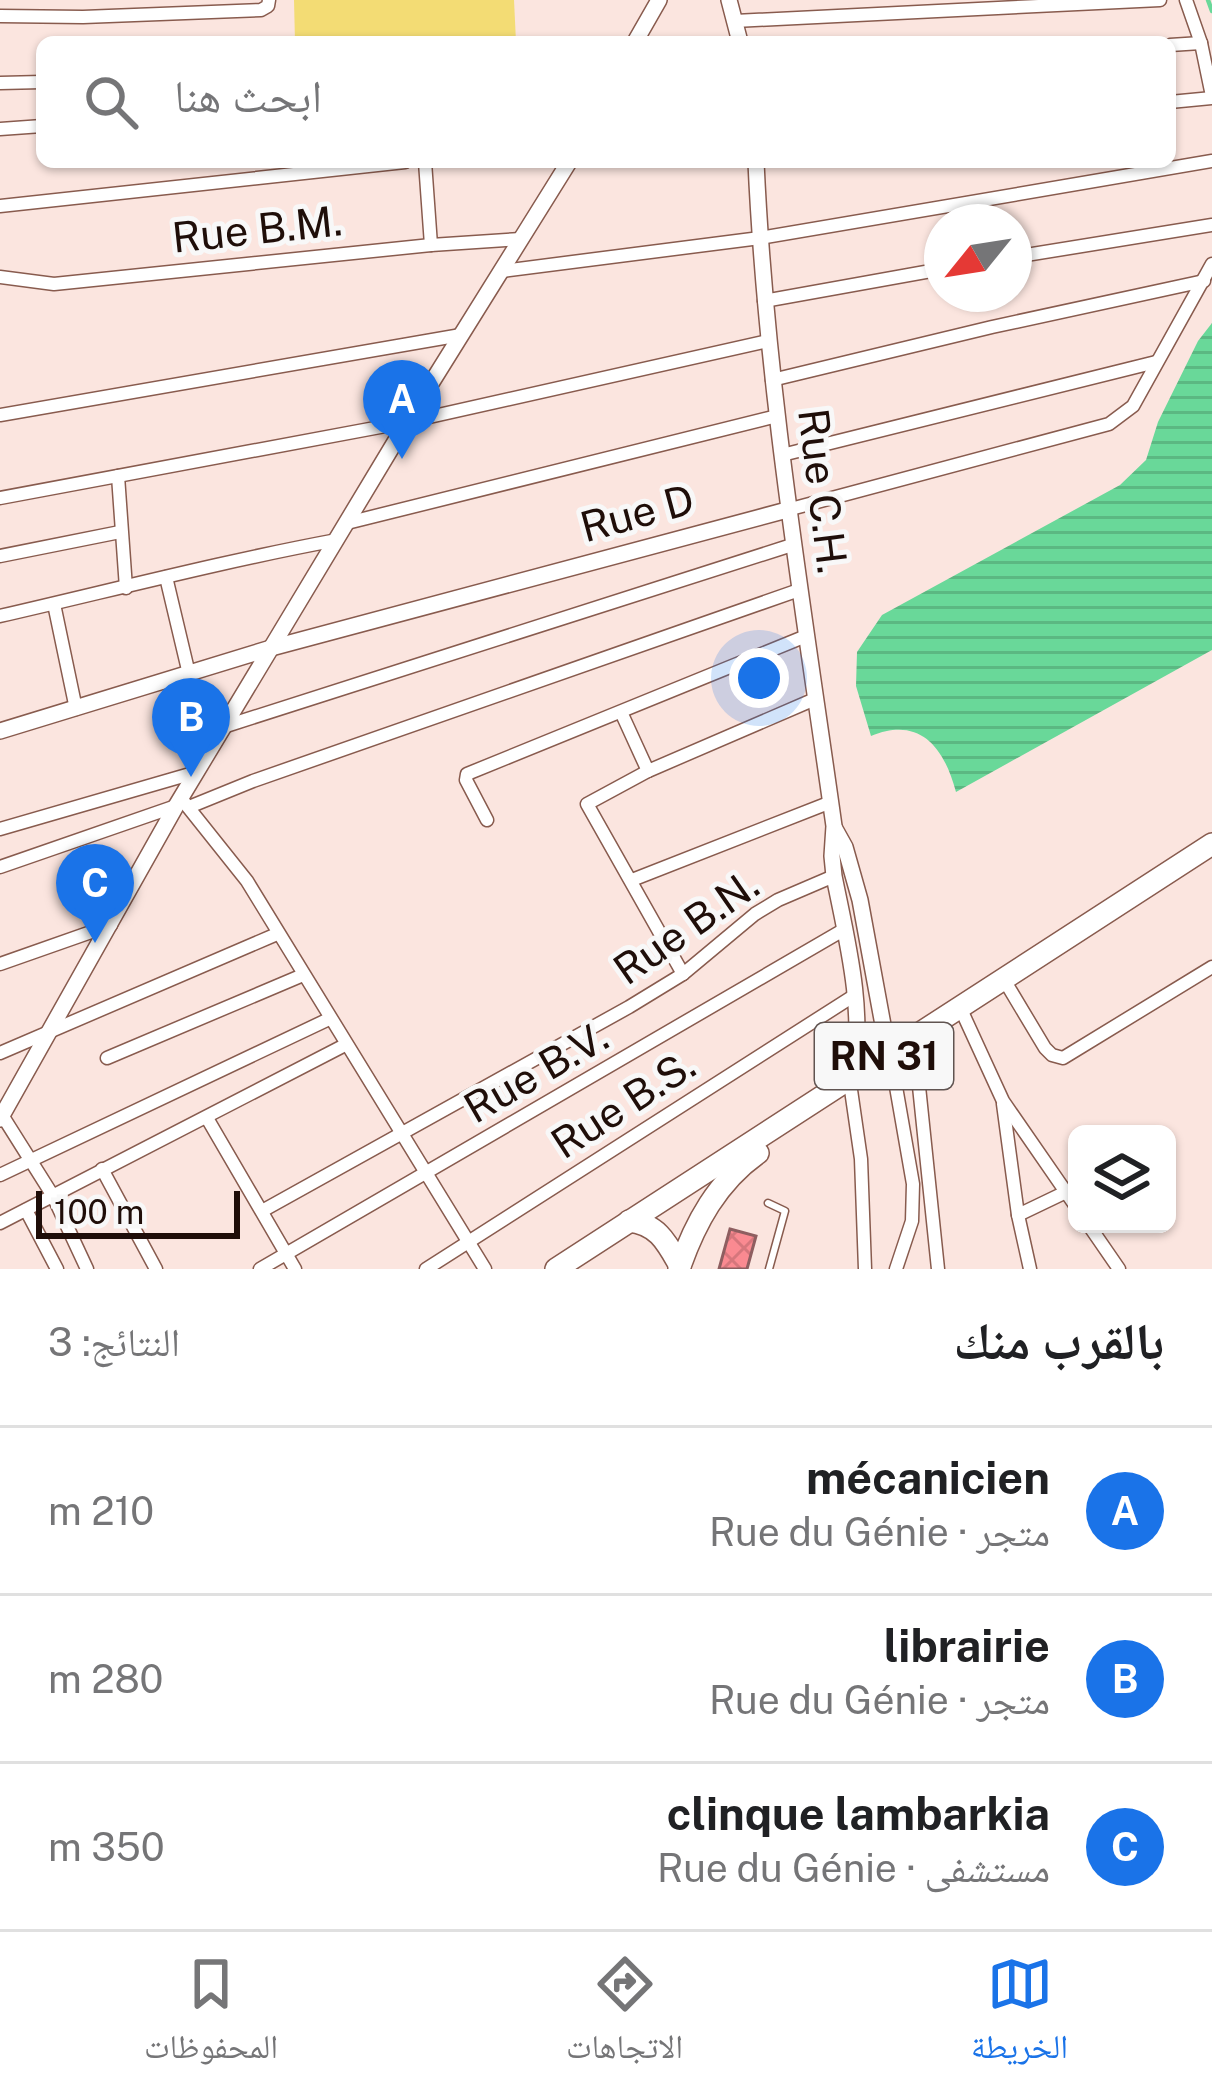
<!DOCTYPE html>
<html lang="ar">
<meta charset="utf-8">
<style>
body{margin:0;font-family:"Public Sans","Noto Naskh Arabic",sans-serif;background:#f2f2f2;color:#202124;direction:rtl}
.controls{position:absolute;right:36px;bottom:36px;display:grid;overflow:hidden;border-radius:18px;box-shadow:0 3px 9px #0004}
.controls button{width:108px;height:108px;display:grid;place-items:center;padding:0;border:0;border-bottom:3px solid #e0e0e0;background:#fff;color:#202124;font:60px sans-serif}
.compass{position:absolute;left:924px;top:204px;width:108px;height:108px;border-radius:50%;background:#fff;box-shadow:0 3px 9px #0004;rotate:240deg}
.scale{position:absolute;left:36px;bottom:30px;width:204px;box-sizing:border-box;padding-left:12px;border:6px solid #1f0e09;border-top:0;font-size:33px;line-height:42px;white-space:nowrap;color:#1f0e09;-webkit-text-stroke:9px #f8f8f8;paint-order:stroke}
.you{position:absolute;left:759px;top:678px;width:42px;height:42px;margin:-30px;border:9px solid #fff;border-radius:50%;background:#1a73e8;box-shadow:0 0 0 18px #1a73e833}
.badge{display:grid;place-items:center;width:78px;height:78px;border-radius:50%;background:#1a73e8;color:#fff;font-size:39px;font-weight:700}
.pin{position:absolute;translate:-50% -99px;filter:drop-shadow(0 3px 6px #0008)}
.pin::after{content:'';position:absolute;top:63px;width:42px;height:36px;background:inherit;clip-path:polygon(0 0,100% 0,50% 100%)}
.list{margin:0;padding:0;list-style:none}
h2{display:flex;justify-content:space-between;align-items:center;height:156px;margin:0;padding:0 48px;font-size:51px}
h2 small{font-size:39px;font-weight:400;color:#757577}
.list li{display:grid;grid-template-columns:78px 1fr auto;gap:36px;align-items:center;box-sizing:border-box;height:168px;padding:0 48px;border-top:3px solid #e0e0e0}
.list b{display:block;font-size:45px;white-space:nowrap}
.list p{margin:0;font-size:39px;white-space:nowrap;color:#757577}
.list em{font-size:39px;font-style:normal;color:#757577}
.icon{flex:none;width:66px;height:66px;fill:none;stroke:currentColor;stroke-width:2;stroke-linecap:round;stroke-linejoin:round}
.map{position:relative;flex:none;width:1212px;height:1269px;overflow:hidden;direction:ltr}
.search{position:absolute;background:#fff;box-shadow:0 3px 9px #0004;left:36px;right:36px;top:36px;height:132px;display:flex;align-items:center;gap:30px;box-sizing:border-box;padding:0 42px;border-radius:18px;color:#757577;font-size:45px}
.sheet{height:660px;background:#fff}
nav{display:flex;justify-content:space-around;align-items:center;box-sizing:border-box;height:168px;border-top:3px solid #e0e0e0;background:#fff;font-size:33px;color:#757577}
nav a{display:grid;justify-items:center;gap:6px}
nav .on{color:#1a73e8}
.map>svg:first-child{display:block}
.pitch{fill:#f3dc74}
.water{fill:url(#water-rules)}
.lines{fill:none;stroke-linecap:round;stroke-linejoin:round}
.stream{stroke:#69d899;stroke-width:4.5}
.building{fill:url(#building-cross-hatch);stroke:#8e5e60;stroke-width:3}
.service-casing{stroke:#885b4e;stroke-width:9}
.minor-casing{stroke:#885b4e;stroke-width:15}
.tertiary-casing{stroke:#885b4e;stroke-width:18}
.primary-casing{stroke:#885b4e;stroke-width:24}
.service{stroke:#fff;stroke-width:6}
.minor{stroke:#fff;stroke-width:12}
.tertiary{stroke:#fff;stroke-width:15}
.primary{stroke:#fff;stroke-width:21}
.labels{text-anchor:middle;stroke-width:10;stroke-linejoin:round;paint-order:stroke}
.shield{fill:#f8f8f8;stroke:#605451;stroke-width:3}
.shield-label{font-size:39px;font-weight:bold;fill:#1f0e09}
.street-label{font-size:42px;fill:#1f0e09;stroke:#f8f8f8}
</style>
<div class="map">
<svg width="1212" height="1269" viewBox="0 0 1212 1269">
<defs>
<pattern id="water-rules" width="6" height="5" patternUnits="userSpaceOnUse" patternTransform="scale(3)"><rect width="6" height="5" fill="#69d899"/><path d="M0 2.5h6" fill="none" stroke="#5bb882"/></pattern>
<pattern id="building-cross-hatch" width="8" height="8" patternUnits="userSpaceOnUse" patternTransform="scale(3)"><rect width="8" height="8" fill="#fa8a91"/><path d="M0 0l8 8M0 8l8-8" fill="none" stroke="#d6767c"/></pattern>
</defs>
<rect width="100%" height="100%" fill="#fbe5df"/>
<path class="pitch" d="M294,0H514L516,42H295Z"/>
<path class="water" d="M1212,323V650L956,792C944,747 920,716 871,736L856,686L857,652L882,615L1120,485L1146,460L1158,422L1198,341Z"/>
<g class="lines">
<path class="stream" d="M1208,0L1212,11"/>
</g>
<path class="building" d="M730,1229L756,1236L747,1269H719Z"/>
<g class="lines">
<defs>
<path id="service" d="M768,1203L785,1211L769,1269"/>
<g id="minor">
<path d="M1186,0L1201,43L1212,96"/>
<path d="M0,16L83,17L261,10L268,6L269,0"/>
<path d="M735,21L1160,0"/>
<path d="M1170,45L1201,43"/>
<path d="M0,83L42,82"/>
<path d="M1170,102L1212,98"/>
<path d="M0,129L42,126"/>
<path d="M425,162L431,245"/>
<path d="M0,206L405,162"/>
<path d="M1014,257L1212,225"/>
<path d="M502,271L760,238L1212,161"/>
<path d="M0,277L54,284L431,245L521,239"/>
<path d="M764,301L942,269"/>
<path d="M772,380L992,327L1204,281"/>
<path d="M0,415L461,335"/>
<path d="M782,455L1156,362"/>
<path d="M118,476L126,588"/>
<path d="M0,498L407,422L768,341"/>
<path d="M787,510L1109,424L1133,406L1212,264"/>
<path d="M347,523L777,416"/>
<path d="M0,556L120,532"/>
<path d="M166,577L189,674"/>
<path d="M54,604L76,709"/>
<path d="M0,616C113,590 224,561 337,540"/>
<path d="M621,712L648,771"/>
<path d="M226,726L792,545"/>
<path d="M184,802L247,881L485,1269"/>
<path d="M189,807L253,781L799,590"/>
<path d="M487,820L466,780L467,774L806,636"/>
<path d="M0,829L197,772"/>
<path d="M0,867L176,806"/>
<path d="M632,880L831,802"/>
<path d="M0,964L111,925"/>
<path d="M683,974L587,804L648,771L815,699"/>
<path d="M1009,988L1045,1048L1052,1055L1063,1058L1212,967"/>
<path d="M964,1016L1003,1101L1077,1208"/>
<path d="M915,1048L938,1269"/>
<path d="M0,1053L277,934"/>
<path d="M107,1058L303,975"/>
<path d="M892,1064L913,1184L912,1221L896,1269"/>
<path d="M851,1090L861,1159L865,1269"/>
<path d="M1003,1104L1018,1215L1030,1269"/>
<path d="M2,1115L53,1196L87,1269"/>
<path d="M207,1118L295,1269"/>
<path d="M102,1169L156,1269"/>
<path d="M0,1175L329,1019"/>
<path d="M26,1210L57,1269"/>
<path d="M262,1211L629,1007L683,974L755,914L778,900L834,876"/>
<path d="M1018,1215L1066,1192"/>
<path d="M0,1223L345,1045"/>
<path d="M1088,1224L1119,1269"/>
<path d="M260,1269L845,929"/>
<path d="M426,1269L855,995"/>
</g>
<g id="tertiary">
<path d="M729,0L740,42"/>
<path d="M635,42L659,0"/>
<path d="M756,162C766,386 803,605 834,826L832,856L834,876C847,941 865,1009 853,1076"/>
<path d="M0,731L271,648L787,510"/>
<path d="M835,829L845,847L860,900L888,1052"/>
<path d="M0,1119L176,806L407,422L569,162"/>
</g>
<g id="primary">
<path d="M629,1221C658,1224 667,1243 680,1266"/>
<path d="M556,1269L1212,844"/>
<path d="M679,1269C695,1223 717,1182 758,1153"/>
</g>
</defs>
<use href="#service" class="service-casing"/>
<use href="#minor" class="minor-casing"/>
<use href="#tertiary" class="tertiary-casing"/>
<use href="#primary" class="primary-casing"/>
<use href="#service" class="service"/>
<use href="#minor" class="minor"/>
<use href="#tertiary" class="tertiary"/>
<use href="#primary" class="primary"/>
</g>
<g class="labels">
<rect class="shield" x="815" y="1023" width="138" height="66" rx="9"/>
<g class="shield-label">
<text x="884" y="1070">RN 31</text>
</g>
<g class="street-label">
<text transform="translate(257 229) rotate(-6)" y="15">Rue B.M.</text>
<text transform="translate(823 491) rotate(83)" y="15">Rue C.H.</text>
<text transform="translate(637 513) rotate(-15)" y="15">Rue D</text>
<text transform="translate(686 927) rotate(-35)" y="15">Rue B.N.</text>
<text transform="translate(536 1072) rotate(-30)" y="15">Rue B.V.</text>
<text transform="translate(623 1104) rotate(-33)" y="15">Rue B.S.</text>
</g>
</g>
</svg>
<div class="controls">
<button><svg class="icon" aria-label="layers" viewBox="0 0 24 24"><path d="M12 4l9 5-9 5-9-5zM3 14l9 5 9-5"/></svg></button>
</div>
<svg class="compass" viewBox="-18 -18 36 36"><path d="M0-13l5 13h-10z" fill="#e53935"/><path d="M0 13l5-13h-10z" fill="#757577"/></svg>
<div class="scale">100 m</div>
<div class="you"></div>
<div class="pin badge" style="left:402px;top:459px">A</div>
<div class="pin badge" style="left:191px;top:777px">B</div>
<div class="pin badge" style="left:95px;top:943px">C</div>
<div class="search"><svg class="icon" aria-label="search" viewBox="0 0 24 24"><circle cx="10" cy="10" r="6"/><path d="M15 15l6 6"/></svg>ابحث هنا</div>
</div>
<section class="sheet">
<h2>بالقرب منك<small>النتائج: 3</small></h2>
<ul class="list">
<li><span class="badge">A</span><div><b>mécanicien</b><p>متجر · Rue du Génie</p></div><em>210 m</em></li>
<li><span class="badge">B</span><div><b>librairie</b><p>متجر · Rue du Génie</p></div><em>280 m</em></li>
<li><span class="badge">C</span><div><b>clinque lambarkia</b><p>مستشفى · Rue du Génie</p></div><em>350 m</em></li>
</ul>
</section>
<nav>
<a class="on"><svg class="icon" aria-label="map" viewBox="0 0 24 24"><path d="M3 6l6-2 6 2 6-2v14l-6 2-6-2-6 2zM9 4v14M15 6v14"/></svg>الخريطة</a>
<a><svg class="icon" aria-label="directions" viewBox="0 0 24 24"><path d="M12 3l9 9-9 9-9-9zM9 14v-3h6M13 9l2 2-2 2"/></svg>الاتجاهات</a>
<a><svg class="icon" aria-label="saved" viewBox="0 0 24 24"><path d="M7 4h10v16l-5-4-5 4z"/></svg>المحفوظات</a>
</nav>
